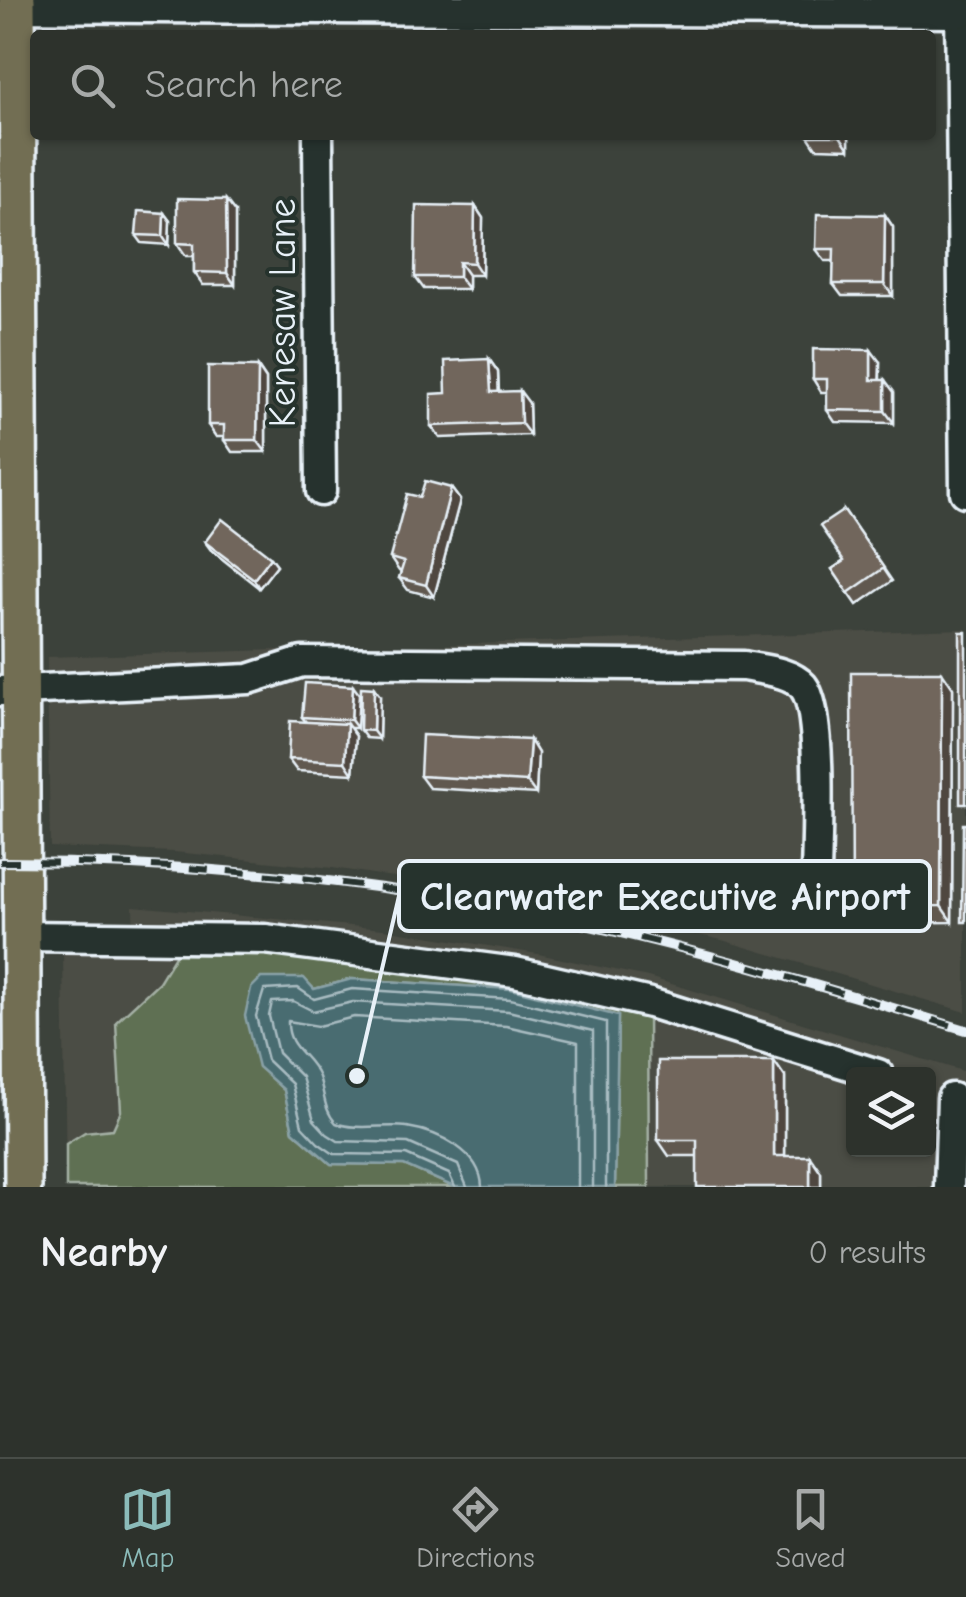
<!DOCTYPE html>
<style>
body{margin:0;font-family:"Comic Neue",sans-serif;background:#393e38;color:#f1f3f6}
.controls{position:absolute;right:30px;bottom:30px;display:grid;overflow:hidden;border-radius:10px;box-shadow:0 2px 8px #0004}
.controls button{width:90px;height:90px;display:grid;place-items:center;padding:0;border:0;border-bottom:2px solid #484d48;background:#2d322c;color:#f1f3f6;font:50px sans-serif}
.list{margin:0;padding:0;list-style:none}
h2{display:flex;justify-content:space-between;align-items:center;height:130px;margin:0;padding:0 40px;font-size:42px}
h2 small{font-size:32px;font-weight:400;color:#a7aaa9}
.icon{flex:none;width:55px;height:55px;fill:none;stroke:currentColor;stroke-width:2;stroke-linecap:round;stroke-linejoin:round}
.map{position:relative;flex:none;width:966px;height:1187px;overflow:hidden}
.search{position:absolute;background:#2d322c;box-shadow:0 2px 8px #0004;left:30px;right:30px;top:30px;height:110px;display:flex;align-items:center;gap:25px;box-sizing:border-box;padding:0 35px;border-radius:10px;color:#a7aaa9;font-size:38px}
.sheet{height:270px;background:#2d322c}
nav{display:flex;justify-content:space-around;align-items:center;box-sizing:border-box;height:140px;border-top:2px solid #484d48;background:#2d322c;font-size:28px;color:#a7aaa9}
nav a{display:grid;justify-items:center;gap:5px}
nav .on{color:#8bbbb9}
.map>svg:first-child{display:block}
.built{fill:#4c4d45;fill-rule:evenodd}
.green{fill:#5f7052;stroke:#a4b0a5;stroke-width:2.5}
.water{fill:#4a6c71;stroke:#89a1a7;stroke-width:2.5}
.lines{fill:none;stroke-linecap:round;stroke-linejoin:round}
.shore{stroke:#a9bcc2;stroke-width:2.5}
.minor-casing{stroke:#e8f1f8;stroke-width:35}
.major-casing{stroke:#e8f1f8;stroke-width:42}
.minor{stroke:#26332d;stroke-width:28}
.major{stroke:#726e52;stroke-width:35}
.rail-casing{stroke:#e8f1f8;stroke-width:10}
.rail{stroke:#26332d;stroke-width:6;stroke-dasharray:19;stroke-linecap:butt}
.wall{fill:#61584f;stroke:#e8f1f8;stroke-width:2.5}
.shaded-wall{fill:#4f4740;stroke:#e8f1f8;stroke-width:2.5}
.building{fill:#71665c;stroke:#e8f1f8;stroke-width:2.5}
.labels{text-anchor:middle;stroke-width:8;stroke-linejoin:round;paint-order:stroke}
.street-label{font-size:38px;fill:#e8f1f8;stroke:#26332d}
.leader{fill:none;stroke:#e8f1f8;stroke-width:4}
.callout-dot{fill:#e8f1f8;stroke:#26332d;stroke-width:4}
.callout{fill:#26332d;stroke:#e8f1f8;stroke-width:4}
.callout-label{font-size:40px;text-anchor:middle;font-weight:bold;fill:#e8f1f8}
</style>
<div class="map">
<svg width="966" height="1187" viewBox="0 0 966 1187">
<rect width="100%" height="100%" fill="#3c423b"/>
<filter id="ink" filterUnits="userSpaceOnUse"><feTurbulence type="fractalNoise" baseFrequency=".01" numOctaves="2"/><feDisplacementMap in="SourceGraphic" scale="20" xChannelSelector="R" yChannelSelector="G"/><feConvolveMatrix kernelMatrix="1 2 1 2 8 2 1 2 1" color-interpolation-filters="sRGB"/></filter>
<g filter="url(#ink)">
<g class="built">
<path d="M966,629V1012L722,940L539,899L333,868L175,852L50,847L47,657Z"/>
<path d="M133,906L383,929L538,954L648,977L966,1072V1187H66L63,950L134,949ZM854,1074H928V1150H854Z"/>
</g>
<path class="green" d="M179,949L334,955L648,1008L649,1187H615L618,1016L511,989L352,979L314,989L303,978L258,1066L284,1090L293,1131L331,1164L404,1165L454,1187H66V1144L85,1132L113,1129L121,1111L116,1022L159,982Z"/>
<path class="water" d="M261,978H304L314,989L352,979L511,989L618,1016L615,1187H454L404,1165L331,1164L293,1131L284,1090L258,1067L245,1016L251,988Z"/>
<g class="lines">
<g class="shore">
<path d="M455,1187L449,1174L406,1155L334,1154L318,1143L302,1126L292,1084L267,1060L256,1016L264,990L298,988L314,999L352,989L510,999L606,1022V1187"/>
<path d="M467,1187L458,1165L408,1143L338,1141L327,1134L314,1120L302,1077L278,1053L269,1016L272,1002L293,1001L313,1011L353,1002L508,1011L593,1031V1187"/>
<path d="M482,1187C481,1152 439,1132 407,1127C386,1124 356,1131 336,1123C323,1109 325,1094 319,1077C309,1053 287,1049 288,1021L318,1026L354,1017L506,1026L578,1042V1187"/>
</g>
<defs>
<g id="minor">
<path d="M960,0L965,492"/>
<path d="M0,7L960,13"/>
<path d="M318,135L321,491"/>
<path d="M0,691L249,679L302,662L744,666C762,670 790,671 803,686C826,714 815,869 815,911"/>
<path d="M22,936L265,939L515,972L650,1003L878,1074"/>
<path d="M949,1187L952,1098"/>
</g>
<path id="major" d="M17,0L23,1187"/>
</defs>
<use href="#minor" class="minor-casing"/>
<use href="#major" class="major-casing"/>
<use href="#minor" class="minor"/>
<use href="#major" class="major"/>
<defs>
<path id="rail" d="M0,862C206,862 415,884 616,932C734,960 850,995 966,1030"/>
</defs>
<use href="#rail" class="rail-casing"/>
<use href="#rail" class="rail"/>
</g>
<g class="wall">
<path d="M849,135V149L816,148L808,136Z"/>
<path d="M475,206L483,218L482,275H468V289H424L415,277Z"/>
<path d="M235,212V285H203L194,272V256H186L177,243Z"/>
<path d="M164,213L170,221L169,245L142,243L136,235Z"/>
<path d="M885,215L893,227V296H842L833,284L834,261H825L816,249Z"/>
<path d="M489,359L498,372L499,392L529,403L530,435L440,438L431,426L446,393Z"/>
<path d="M880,362V380L894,392V423L835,422L827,410V392H821L813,379Z"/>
<path d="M258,367L266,379V452H232L224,440V437H216L208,425Z"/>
<path d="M451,488L460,500L434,597L408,590L399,578L401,571H399L390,558L420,497Z"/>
<path d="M844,510L892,581L857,605L832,569L844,561Z"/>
<path d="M205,542L271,557L277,565L259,588L211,550Z"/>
<path d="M374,688L380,696L379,739L366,738L360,730Z"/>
<path d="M953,688L952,922L863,923L852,907Z"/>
<path d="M359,694L357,728H350L356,736L353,774L297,771L288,759L306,722L302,717Z"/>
<path d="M530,740L538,753L536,794L429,788L420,776Z"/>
<path d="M785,1077V1156L821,1172V1187L697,1156H669L658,1140Z"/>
</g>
<g class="shaded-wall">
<path d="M840,135H849V149L840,136Z"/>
<path d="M226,200L235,212V285L227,273Z"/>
<path d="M475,206L483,218L482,275L474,263Z"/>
<path d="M164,213L170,221L169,245L163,236Z"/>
<path d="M885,215L893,227V296L884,284Z"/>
<path d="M459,262L468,275V289L459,277Z"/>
<path d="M871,350L880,362L879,392L871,380Z"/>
<path d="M489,359L498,372L499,404L491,392Z"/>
<path d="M258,367L266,379V452L257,440Z"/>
<path d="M885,380L894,392V423L885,411Z"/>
<path d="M520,391L529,403L530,435L521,423Z"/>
<path d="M451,488L460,500L434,597L426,585Z"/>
<path d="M271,557L277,565L259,588L254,579Z"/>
<path d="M942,672L953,688L952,922L941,906Z"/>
<path d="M353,686L359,694L357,728L351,720Z"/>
<path d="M374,688L380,696L379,739L373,731Z"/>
<path d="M347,724L356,736L353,774L345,762Z"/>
<path d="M530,740L538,753L536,794L527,782Z"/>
<path d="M774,1061L785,1077V1172L774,1156Z"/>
<path d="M810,1156L821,1172V1187H810Z"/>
</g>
<g class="building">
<rect x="808" y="135" width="32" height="1"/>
<path d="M177,199L226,200L227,273L194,272V244L177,243Z"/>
<path d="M416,205L475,206L474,263L459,262V277H415Z"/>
<path d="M138,211L164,213L163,236L136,235Z"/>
<path d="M817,214L885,215L884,284H833L834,249H816Z"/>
<path d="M813,349L871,350V380H885V411L827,410V379H813Z"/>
<path d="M489,359L491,392L520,391L521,423L431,426V394L446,393L445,361Z"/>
<path d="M208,366L258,367L257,440H224V425H208Z"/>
<path d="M425,481L451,488L426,585L399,578L404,562L390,558L407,494L420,497Z"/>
<path d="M844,510L884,568L848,593L832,569L844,561L820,526Z"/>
<path d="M222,519L271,557L254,579L205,542Z"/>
<rect x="960" y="632" width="6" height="172"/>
<path d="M851,672H942L941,906L852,907Z"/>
<path d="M305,683L353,686L351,720L302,717Z"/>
<path d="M361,687L374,688L373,731L360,730Z"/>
<path d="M290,721L347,724L345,762L288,759Z"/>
<path d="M422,735L530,740L527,782L420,776Z"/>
<path d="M963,824H966V922H962Z"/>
<path d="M658,1061H774V1156H810V1187H697V1140H658Z"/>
</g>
</g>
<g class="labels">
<g class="street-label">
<text transform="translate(282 313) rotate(-90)" y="13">Kenesaw Lane</text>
</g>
</g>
<path class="leader" d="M357 1076L399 896"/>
<circle class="callout-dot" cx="357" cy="1076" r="10"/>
<rect class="callout" x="399" y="861" width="531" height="70" rx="10"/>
<g class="callout-label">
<text x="665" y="910">Clearwater Executive Airport</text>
</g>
</svg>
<div class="controls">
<button><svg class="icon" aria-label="layers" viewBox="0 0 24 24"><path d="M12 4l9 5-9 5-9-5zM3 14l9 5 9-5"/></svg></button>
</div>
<div class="search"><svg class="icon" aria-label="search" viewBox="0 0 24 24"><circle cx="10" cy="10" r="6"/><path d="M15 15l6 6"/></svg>Search here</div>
</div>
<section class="sheet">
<h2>Nearby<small>0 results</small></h2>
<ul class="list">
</ul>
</section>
<nav>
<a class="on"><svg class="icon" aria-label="map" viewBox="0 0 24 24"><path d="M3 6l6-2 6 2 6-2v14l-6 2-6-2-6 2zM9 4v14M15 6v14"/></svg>Map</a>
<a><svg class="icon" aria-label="directions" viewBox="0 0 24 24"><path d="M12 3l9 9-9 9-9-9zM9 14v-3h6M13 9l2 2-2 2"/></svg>Directions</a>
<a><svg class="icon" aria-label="saved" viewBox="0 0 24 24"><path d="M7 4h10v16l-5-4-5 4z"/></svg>Saved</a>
</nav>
